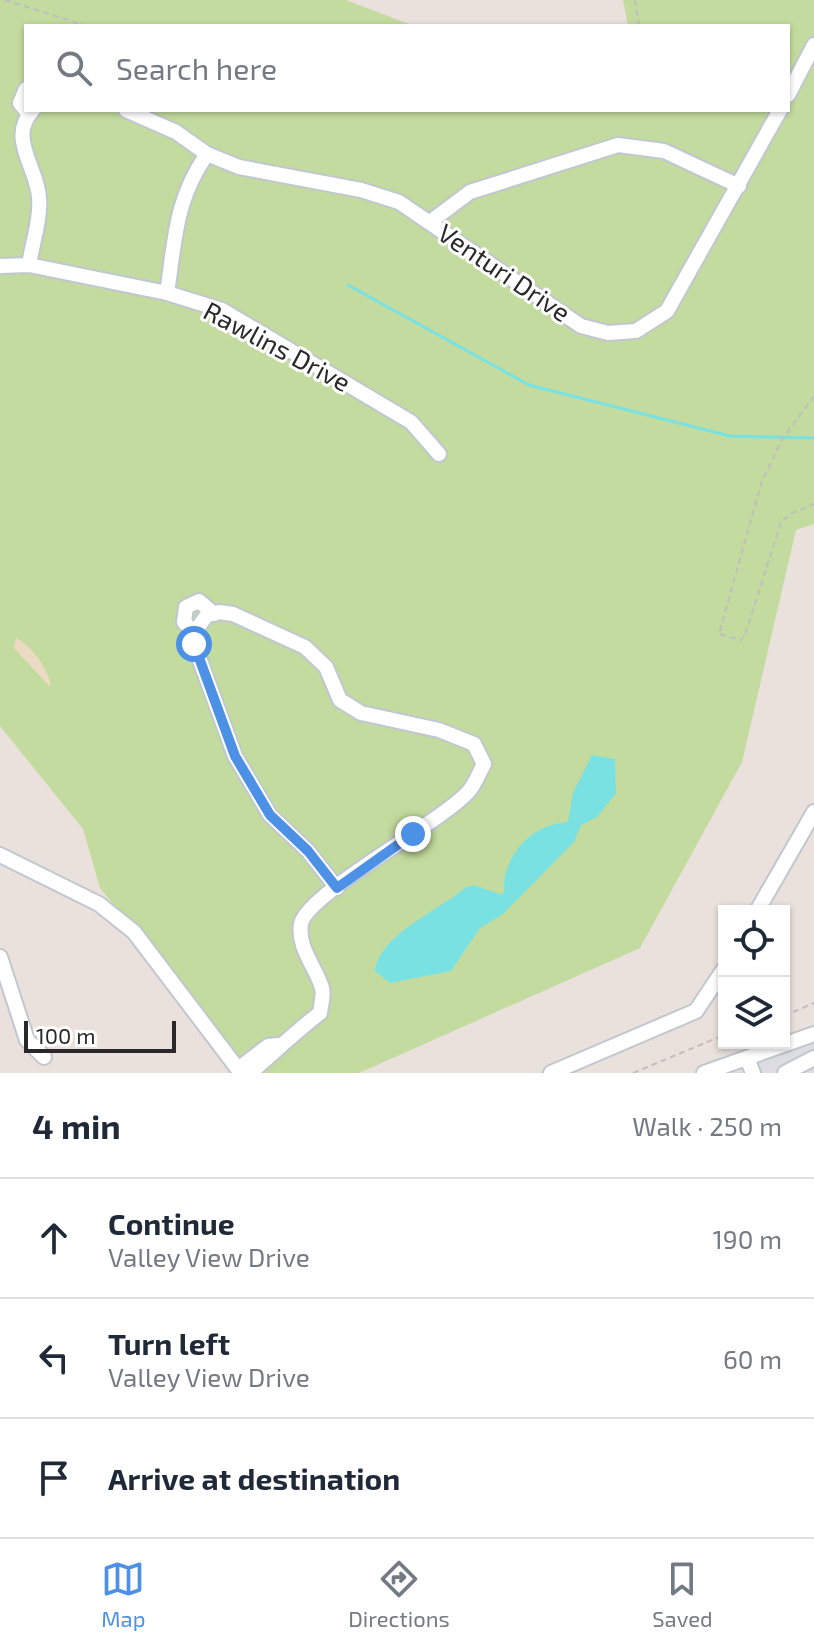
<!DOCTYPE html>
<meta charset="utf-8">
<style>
body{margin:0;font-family:"Exo 2",sans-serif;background:#f2f2f3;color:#1f2937}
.controls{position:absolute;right:24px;bottom:24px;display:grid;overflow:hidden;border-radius:0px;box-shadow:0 2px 6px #0004}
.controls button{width:72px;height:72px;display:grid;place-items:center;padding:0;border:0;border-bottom:2px solid #e0e1e3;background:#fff;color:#1f2937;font:40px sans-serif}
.scale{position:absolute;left:24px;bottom:20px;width:152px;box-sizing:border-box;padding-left:8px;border:4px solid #292929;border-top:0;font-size:22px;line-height:28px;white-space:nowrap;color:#292929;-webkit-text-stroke:6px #fff;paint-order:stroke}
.stop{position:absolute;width:24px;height:24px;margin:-18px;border:6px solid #4d91e7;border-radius:50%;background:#fff}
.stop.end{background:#4d91e7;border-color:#fff;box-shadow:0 2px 8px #0008}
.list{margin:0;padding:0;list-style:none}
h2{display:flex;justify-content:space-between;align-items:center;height:104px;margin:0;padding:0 32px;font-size:34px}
h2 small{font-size:26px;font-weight:400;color:#747a83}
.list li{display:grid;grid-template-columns:52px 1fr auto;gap:24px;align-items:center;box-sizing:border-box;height:120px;padding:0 32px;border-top:2px solid #e0e1e3}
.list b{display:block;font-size:30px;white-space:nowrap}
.list p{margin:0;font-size:26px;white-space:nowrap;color:#747a83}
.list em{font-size:26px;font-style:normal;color:#747a83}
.icon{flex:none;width:44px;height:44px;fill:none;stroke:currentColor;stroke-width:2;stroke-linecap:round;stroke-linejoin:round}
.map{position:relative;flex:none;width:814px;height:1073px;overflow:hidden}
.search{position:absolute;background:#fff;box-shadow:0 2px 6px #0004;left:24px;right:24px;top:24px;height:88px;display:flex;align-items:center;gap:20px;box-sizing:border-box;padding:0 28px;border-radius:0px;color:#747a83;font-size:30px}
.sheet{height:464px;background:#fff}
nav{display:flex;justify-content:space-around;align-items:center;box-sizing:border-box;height:112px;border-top:2px solid #e0e1e3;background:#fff;font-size:22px;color:#747a83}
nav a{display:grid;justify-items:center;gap:4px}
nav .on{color:#4d91e7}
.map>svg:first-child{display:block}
.industrial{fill:#dddce3}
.green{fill:#c3db9e}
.sand{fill:#ecdbc3}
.water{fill:#7ae1e2}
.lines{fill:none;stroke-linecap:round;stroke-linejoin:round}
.stream{stroke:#7ae1e2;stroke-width:3}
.minor-casing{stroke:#c1c7cf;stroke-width:18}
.path{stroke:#bfbfbf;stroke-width:2;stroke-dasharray:6 4;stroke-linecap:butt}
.minor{stroke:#fff;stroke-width:14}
.route{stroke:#4d91e7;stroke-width:10}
.labels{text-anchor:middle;stroke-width:6;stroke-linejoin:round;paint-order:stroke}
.street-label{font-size:26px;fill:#292929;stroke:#fff}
</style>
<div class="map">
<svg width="814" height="1073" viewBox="0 0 814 1073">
<rect width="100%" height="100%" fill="#eae1dd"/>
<path class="industrial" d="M814,1041V1073H732Z"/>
<path class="green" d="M0,0H346L414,26H26V110H788V26H628L623,0H814V524L796,530L742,762L640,948L359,1073H251L100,888L83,829L0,726Z"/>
<path class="sand" d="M16,638C30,644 52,673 50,687L14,648Z"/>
<path class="water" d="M592,755L615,759L616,793L597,817L581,825L574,842L503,914L480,928L451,971L390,983L375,971C379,935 438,911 465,888L474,885L502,895C506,887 503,884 505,876C513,845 537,824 568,822L573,793Z"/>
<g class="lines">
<path class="stream" d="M348,285L529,385L730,436L814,438"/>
<defs>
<g id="minor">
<path d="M26,89L20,103L29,114"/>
<path d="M788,95L814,45"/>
<path d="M126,110L176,132L207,154L239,167L361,190L399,202L581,326L608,333L636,331L667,311L780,110"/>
<path d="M430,222L470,192L618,145L664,151L739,186"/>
<path d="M29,265C32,244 41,219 39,197C37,167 7,137 33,110"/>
<path d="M0,266L29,265L167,293L222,310L411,422L439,454"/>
<path d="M167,293C175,240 175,200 207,154"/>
<path d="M194,633L184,622L186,607L199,601L214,614"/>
<path d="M0,855L99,904L134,932L241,1073"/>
<path d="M757,911L814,812"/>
<path d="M0,957L27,1040L44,1057"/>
<path d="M747,1058L753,1073"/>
<path d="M238,1069L268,1046L278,1045"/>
<path d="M250,1073C274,1053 295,1032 320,1013C321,1005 324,995 322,988C316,967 297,948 301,924C306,894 442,822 469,791C475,784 479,773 484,764L474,744L439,730L361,713L340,700L326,667L305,647L233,614L219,612L207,615L194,633V644L235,756L270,815L308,851L337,888"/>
<path d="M551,1073L696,1011L724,969"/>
<path d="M704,1073L814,1034"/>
<path d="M785,1073L814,1058"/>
</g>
</defs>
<use href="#minor" class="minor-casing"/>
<g class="path">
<path d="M5,0L87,26"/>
<path d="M635,0L639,26"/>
<path d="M814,396L781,441L761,484L719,634L741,640L745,635L781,522L792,513L814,504"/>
<path d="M784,1016L814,1003"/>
<path d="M633,1073L724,1035"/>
</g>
<use href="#minor" class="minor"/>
</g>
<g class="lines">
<path class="route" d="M194,644L235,756L270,815L308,851L337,888L413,834"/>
</g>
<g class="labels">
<g class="street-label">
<text transform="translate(504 273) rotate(34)" y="9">Venturi Drive</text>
<text transform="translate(277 347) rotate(28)" y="9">Rawlins Drive</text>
</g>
</g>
</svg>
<div class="controls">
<button><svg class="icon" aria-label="locate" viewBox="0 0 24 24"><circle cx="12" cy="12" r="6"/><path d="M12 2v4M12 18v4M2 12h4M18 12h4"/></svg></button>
<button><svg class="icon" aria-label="layers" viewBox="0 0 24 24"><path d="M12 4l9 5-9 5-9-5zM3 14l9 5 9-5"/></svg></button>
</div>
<div class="scale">100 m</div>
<div class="stop" style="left:194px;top:644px"></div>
<div class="stop end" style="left:413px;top:834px"></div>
<div class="search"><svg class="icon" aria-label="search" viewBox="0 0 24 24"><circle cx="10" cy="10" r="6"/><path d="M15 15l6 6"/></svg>Search here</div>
</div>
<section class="sheet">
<h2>4 min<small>Walk · 250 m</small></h2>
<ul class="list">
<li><svg class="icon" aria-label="ahead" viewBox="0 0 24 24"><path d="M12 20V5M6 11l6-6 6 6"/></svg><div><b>Continue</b><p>Valley View Drive</p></div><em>190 m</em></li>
<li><svg class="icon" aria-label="left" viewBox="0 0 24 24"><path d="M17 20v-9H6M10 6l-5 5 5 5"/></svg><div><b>Turn left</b><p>Valley View Drive</p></div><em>60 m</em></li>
<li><svg class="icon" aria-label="arrive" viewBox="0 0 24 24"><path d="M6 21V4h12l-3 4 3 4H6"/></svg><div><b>Arrive at destination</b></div></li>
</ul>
</section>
<nav>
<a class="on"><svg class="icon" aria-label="map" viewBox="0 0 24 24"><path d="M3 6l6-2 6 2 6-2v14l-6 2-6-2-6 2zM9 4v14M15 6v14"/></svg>Map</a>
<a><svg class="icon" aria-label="directions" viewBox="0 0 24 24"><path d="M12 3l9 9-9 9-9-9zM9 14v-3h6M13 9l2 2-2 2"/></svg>Directions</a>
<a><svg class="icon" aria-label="saved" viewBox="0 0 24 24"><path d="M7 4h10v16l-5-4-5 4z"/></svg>Saved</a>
</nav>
